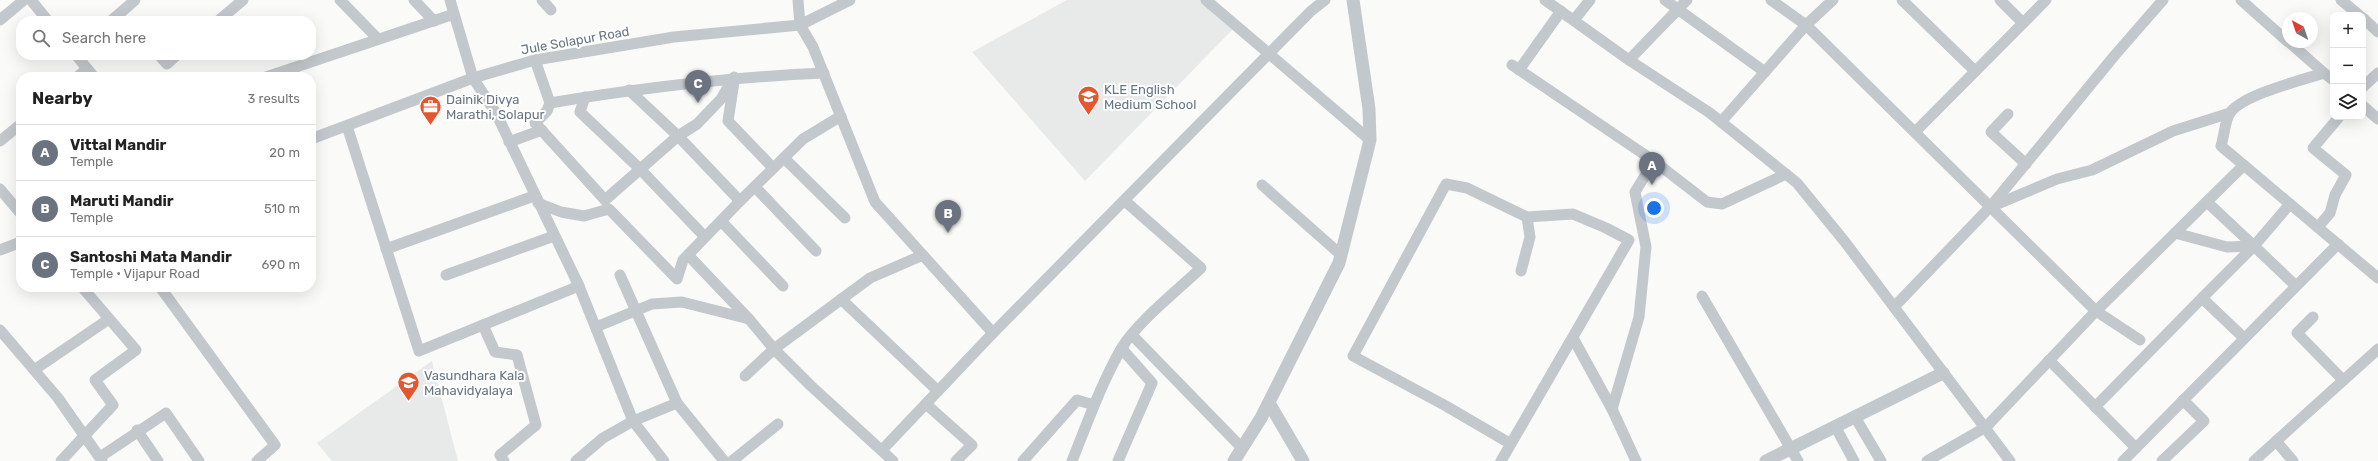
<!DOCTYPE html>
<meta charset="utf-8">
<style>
body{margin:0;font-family:Rubik,sans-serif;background:#f6f6f6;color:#222}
.controls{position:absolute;right:12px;top:12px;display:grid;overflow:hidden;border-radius:8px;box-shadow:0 4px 16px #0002}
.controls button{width:36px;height:36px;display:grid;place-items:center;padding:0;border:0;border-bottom:1px solid #e0e0e0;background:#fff;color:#222;font:20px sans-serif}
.compass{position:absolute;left:2282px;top:12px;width:36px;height:36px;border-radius:50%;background:#fff;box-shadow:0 4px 16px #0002;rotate:320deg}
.you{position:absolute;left:1654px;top:208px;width:14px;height:14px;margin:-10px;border:3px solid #fff;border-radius:50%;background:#1a73e8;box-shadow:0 0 0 6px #1a73e833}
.badge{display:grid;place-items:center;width:26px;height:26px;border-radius:50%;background:#e4572e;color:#fff;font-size:13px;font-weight:700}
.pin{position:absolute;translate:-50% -33px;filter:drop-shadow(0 1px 2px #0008)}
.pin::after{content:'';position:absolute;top:21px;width:14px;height:12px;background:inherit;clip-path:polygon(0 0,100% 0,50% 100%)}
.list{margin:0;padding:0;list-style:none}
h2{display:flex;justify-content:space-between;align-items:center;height:52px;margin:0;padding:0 16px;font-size:17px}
h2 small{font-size:13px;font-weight:400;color:#767676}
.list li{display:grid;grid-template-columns:26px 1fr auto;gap:12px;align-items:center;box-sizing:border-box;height:56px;padding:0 16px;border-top:1px solid #e0e0e0}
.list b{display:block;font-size:15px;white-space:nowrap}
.list p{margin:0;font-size:13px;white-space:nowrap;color:#767676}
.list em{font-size:13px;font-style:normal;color:#767676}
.icon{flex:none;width:22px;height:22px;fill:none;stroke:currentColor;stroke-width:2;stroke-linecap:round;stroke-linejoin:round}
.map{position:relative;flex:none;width:2378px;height:461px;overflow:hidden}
.search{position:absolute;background:#fff;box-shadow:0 4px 16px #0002;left:16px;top:16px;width:300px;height:44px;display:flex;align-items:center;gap:10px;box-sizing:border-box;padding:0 14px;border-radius:16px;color:#767676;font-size:15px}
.panel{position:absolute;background:#fff;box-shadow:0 4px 16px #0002;left:16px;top:72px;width:300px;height:220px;border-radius:16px}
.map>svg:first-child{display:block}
.built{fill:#e8e9e9}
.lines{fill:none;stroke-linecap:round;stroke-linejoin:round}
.minor{stroke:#c3c8cc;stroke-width:11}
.tertiary{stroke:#c3c8cc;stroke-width:13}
.labels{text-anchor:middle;stroke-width:4;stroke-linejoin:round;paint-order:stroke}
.street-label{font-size:13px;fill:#657683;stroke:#fff}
.poi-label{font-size:13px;fill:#657683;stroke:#fff;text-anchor:start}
</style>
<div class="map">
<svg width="2378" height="461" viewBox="0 0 2378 461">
<rect width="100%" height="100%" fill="#fafaf8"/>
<g class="built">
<path d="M1067,0H1206L1236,26L1085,181L972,52Z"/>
<path d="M432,361L458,461H332L317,443Z"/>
</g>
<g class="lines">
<g class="minor">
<path d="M31,0L48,21"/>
<path d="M340,0L378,39"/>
<path d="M414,0L434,21"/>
<path d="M450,0L473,78L496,113L579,286L633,421L603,438L576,461"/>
<path d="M542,0L551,10"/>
<path d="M798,0L800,25L813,47L875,202L993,333"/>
<path d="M1206,0L1370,140"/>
<path d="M1545,0L1629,60L1710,113L1797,183L1845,242L2010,461"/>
<path d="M1665,0L1765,72"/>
<path d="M1771,0L1806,25L2096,311L2140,340"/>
<path d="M1902,0L1975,71"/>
<path d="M2000,0L2023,23"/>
<path d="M2241,0L2288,42"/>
<path d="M2341,0L2359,15"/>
<path d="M2363,18L2378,32"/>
<path d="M0,20L24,0"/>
<path d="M1574,20L1590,0"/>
<path d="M111,21L135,0"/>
<path d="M218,21L243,0"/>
<path d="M2289,42L2324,73"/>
<path d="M76,55L94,77"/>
<path d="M159,55L167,64L177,55"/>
<path d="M535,60L550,103C641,88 732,77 824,73"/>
<path d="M1629,60L1687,0"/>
<path d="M1512,65L1654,161L1707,202L1722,204L1786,174"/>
<path d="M1519,70L1561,11"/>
<path d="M77,77L87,69"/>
<path d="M266,77L454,14"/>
<path d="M2333,80L2324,73C2302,80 2242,95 2230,113C2225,120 2224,137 2221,146L2378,278"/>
<path d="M734,82L728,121L773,168"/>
<path d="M2363,87L2378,73"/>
<path d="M629,90L678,136L740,201"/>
<path d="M585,97L580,112L639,168L705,237"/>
<path d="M550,103L547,111L535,123L605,200L678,136L697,124L721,99L734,77"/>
<path d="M2363,106L2378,119"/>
<path d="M2008,114L1991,132L2026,164"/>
<path d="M1721,122L1806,25L1833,0"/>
<path d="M347,126L419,351L579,286"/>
<path d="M1915,132L2046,0"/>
<path d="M311,139L473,78L535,60L674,37L800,25L850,0"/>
<path d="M0,141L21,124"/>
<path d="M509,142L542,130"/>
<path d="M784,158L845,218"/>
<path d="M1262,185L1340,254"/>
<path d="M755,187L816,251"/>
<path d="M0,189L21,214"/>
<path d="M2207,202L2254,246"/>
<path d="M538,203L561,212L584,216L609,209L677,279L683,260L740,201L803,139L841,116"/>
<path d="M1993,206L2057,179L2092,170L2173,131L2230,113"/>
<path d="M721,221L783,286"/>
<path d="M2318,227L2330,213L2335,195L2346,175L2313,148L2339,117"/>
<path d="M2175,233L2227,247L2254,246L2296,286"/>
<path d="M386,249L534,196"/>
<path d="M0,250L21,242"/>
<path d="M688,255L749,319"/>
<path d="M1521,271L1530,237L1527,217"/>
<path d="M446,275L554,236"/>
<path d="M620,275L677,403L633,421L664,461"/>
<path d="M160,287L275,445L257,461"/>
<path d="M1702,296L1798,461"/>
<path d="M2202,298L2254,246L2290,204"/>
<path d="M841,299L938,391"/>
<path d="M1894,307L1991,206L2115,55L2163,0"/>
<path d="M2313,317L2297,333L2343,380"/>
<path d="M483,325L495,352L517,355L536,425L500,455L504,461"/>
<path d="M596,327L652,304L682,302L749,319L774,349L810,385L893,461"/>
<path d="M0,330L58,398L102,461"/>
<path d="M1132,335L1242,448"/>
<path d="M1573,338L1612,409L1636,461"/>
<path d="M2049,360L2136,448"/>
<path d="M34,370L109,319"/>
<path d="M745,376L774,349L870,278L923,255"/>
<path d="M677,403L724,461"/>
<path d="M926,404L972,445L956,461"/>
<path d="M2095,407L2202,298L2244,338"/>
<path d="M1612,409L1639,317L1646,247L1635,192L1654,161"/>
<path d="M1855,417L1881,461"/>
<path d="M1835,426L1854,461"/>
<path d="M137,430L158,461"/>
<path d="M2276,441L2293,461"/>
<path d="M882,450L993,333L1311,11L1325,0"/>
<path d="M100,457L166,413L199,461"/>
<path d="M61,461L113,405L95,380L136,350L82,287"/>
<path d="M732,461L778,424"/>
<path d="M1023,461L1077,400L1094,405"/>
<path d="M1072,461C1087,424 1101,384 1121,349C1136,323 1178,290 1201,268L1125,201"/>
<path d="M1118,461L1152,383L1122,349"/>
<path d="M1501,461L1629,240L1606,228L1573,214L1527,217L1467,188L1446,184L1353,356L1446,406L1511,444"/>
<path d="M1927,461L1986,427L2096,311L2244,165"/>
<path d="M2123,461L2338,244"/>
<path d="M2162,461L2204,421L2183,400"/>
<path d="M2254,461L2378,349"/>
</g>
<g class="tertiary">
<path d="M1269,403L1303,461"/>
<path d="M1234,461L1261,418L1339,263L1370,140L1369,109L1353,0"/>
<path d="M1766,461L1943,373"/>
</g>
</g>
<defs>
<symbol id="university-pin" viewBox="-11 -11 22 30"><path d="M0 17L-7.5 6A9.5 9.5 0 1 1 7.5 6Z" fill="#e4572e" stroke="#fff"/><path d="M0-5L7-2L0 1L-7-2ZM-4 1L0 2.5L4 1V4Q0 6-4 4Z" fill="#fff"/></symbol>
<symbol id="office-pin" viewBox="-11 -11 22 30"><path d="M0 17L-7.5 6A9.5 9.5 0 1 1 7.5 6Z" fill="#e4572e" stroke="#fff"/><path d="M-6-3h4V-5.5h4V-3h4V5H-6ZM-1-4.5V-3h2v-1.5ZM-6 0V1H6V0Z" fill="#fff"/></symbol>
</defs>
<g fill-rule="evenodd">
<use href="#university-pin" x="1076" y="84" width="25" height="34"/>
<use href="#office-pin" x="418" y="94" width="25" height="34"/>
<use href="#university-pin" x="396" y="370" width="25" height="34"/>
</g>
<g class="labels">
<g class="street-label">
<text transform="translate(575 40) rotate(-10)" y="5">Jule Solapur Road</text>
</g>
<g class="poi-label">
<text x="1104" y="94">KLE English<tspan x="1104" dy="15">Medium School</tspan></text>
<text x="446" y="104">Dainik Divya<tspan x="446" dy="15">Marathi, Solapur</tspan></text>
<text x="424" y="380">Vasundhara Kala<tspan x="424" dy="15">Mahavidyalaya</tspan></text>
</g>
</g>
</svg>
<div class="controls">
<button>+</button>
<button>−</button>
<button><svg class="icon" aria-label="layers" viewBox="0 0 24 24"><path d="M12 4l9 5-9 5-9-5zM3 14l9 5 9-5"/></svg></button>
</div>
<svg class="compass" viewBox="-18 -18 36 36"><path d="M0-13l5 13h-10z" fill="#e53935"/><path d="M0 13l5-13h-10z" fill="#767676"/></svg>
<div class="you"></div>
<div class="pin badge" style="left:1652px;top:185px;background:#6b7280">A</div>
<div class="pin badge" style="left:948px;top:233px;background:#6b7280">B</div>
<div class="pin badge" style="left:698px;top:103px;background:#6b7280">C</div>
<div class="search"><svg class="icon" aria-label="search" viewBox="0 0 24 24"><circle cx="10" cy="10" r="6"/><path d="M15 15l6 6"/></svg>Search here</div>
<section class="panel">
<h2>Nearby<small>3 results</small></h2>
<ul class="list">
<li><span class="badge" style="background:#6b7280">A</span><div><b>Vittal Mandir</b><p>Temple</p></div><em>20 m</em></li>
<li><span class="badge" style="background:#6b7280">B</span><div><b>Maruti Mandir</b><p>Temple</p></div><em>510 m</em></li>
<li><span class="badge" style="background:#6b7280">C</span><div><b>Santoshi Mata Mandir</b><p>Temple · Vijapur Road</p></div><em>690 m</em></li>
</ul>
</section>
</div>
